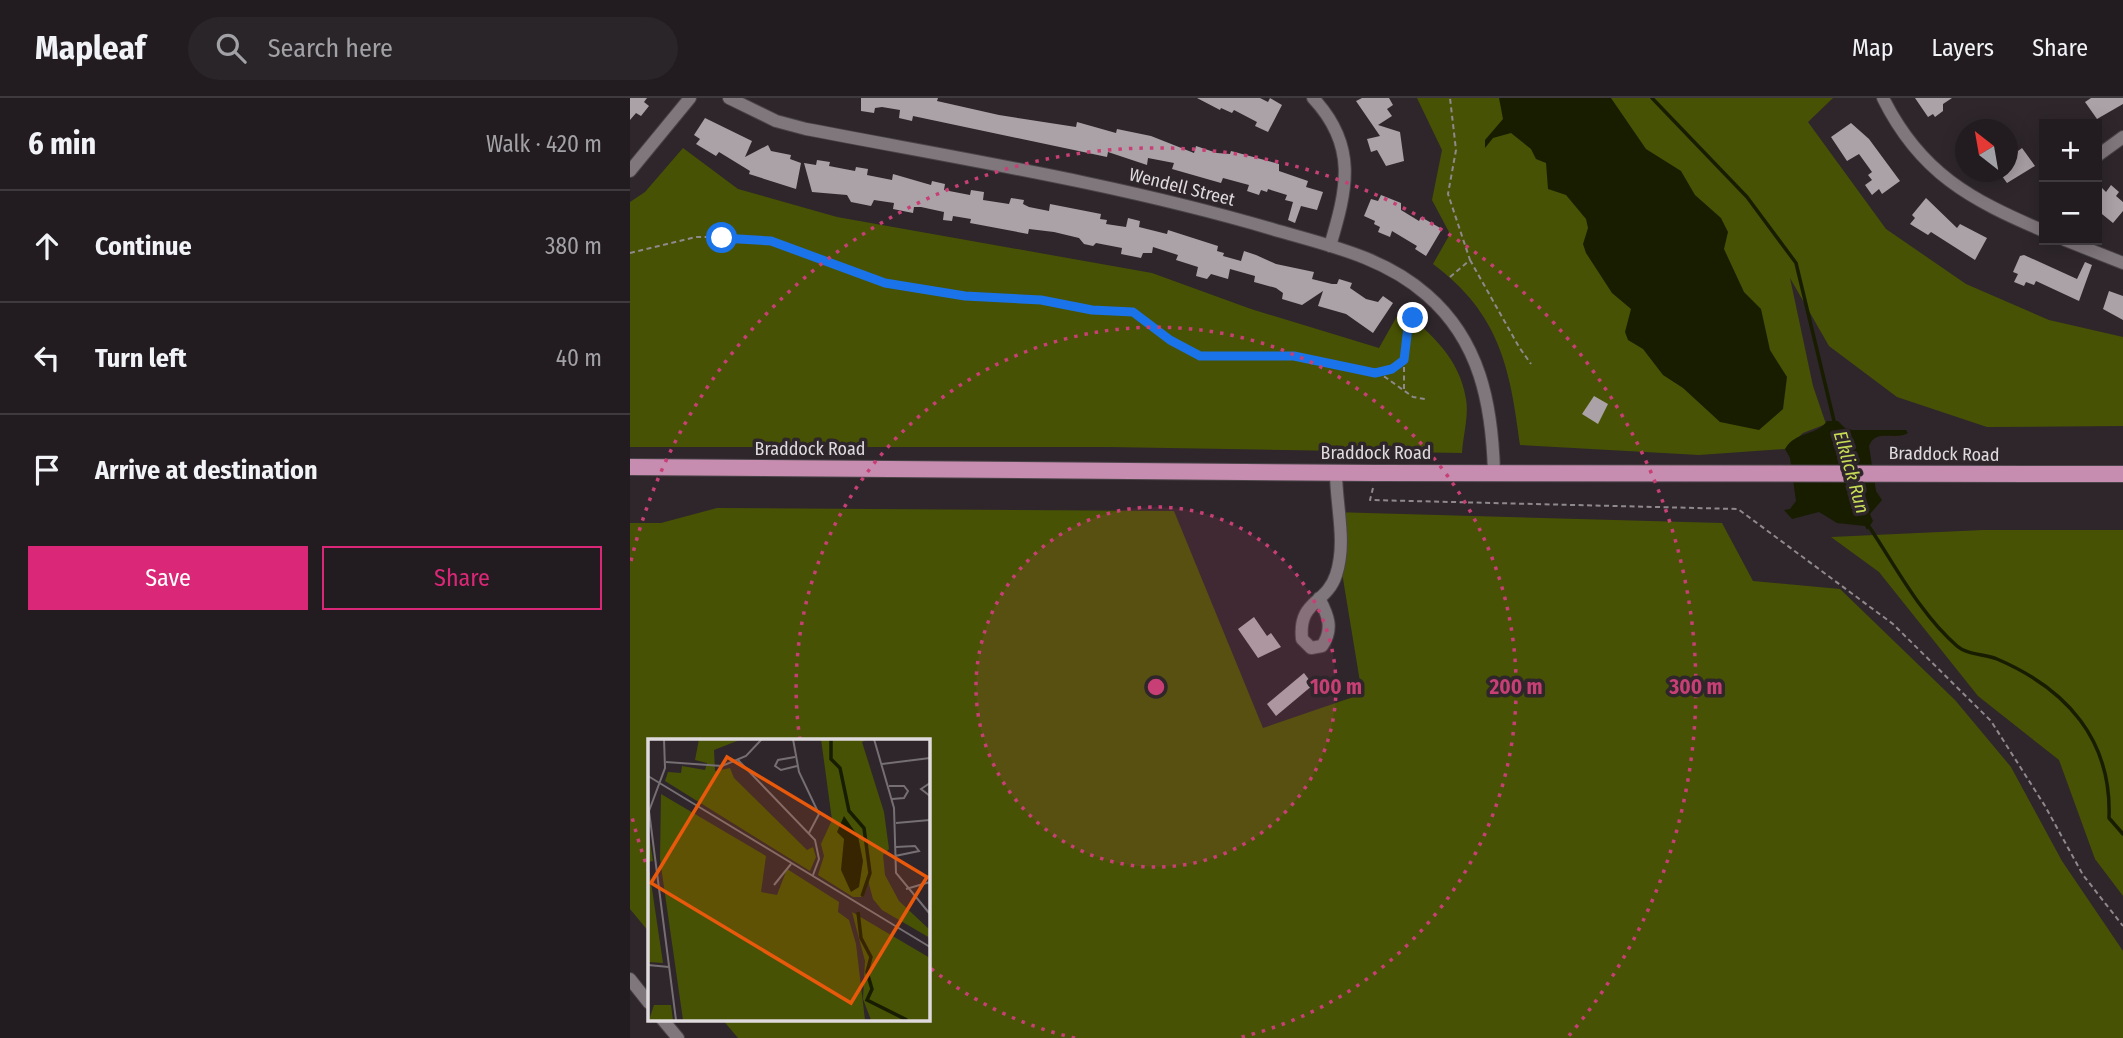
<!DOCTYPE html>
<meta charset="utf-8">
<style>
body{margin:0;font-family:"Fira Sans Condensed",sans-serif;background:#2a2529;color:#f1f3f6}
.controls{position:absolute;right:21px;top:21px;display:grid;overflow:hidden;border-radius:0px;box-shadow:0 4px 18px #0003}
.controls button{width:63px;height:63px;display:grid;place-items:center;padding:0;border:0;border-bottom:2px solid #3f3a3e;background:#221c20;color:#f1f3f6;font:35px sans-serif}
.compass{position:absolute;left:1325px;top:21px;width:63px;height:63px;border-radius:50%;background:#221c20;box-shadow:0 4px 18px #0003;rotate:329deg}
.stop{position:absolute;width:21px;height:21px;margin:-16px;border:5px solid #1a73e8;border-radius:50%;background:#fff}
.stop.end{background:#1a73e8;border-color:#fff;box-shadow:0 2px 7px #0008}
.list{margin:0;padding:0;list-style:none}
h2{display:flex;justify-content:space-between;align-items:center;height:91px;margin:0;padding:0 28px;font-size:30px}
h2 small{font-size:23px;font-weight:400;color:#a2a1a5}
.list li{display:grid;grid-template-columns:46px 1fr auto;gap:21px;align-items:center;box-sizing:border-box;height:112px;padding:0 28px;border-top:2px solid #3f3a3e}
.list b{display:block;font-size:26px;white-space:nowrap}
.list em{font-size:23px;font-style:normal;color:#a2a1a5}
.actions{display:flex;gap:14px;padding:21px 28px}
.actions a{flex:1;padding:16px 0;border:2px solid #db2777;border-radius:0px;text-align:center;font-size:24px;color:#db2777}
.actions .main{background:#db2777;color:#fff}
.icon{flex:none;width:38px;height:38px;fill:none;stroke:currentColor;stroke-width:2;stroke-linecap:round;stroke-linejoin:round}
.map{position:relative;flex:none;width:1493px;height:940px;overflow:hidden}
header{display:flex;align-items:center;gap:42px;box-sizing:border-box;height:98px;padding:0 35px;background:#221c20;border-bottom:2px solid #3f3a3e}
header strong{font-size:33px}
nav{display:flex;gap:38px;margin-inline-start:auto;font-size:24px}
.search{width:490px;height:63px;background:#2a2529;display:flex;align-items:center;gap:18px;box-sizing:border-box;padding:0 24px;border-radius:38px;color:#a2a1a5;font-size:26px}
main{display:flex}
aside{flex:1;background:#221c20}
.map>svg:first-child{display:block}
.green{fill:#485204}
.water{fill:#181d00}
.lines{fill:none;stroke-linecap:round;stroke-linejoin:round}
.stream{stroke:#181d00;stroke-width:3.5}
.building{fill:#aba2a7}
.minor-casing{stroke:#4a4448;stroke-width:14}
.major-casing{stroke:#4a4448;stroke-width:18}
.path{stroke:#8f888c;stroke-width:2;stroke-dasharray:5 3.5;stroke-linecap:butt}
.minor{stroke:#80777c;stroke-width:12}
.major{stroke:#c68db0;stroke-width:16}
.route{stroke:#1a73e8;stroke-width:9}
.ring{fill:none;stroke:#c83f75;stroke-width:3.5;stroke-dasharray:3.5 7}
.labels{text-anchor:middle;stroke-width:7;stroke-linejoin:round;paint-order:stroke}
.street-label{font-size:18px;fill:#dfdadd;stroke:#2e262b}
.water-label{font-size:19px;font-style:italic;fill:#c6db55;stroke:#2e262b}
.inset-river{fill:none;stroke:#181d00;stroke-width:3.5}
.inset-road{fill:none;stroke:#756e72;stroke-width:2}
.view{fill:#e8590c;fill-opacity:0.15;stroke:#e8590c;stroke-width:3.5}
.inset-edge{fill:none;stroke:#dfdadd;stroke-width:3.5}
.centre{fill:#c83f75;stroke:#2e262b;stroke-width:3.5}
.ring-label{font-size:21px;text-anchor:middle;font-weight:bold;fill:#c83f75;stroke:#2e262b;stroke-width:7;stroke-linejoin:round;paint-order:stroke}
</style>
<header>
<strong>Mapleaf</strong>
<div class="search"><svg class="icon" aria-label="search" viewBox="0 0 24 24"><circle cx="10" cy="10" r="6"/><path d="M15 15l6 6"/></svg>Search here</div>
<nav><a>Map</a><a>Layers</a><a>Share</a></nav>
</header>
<main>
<aside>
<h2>6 min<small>Walk · 420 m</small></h2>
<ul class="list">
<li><svg class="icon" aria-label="ahead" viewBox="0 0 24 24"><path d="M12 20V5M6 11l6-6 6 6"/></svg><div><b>Continue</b></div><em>380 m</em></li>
<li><svg class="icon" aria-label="left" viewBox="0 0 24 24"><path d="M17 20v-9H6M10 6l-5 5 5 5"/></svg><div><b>Turn left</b></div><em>40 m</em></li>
<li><svg class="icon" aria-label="arrive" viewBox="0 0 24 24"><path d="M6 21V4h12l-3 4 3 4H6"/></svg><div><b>Arrive at destination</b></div></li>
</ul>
<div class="actions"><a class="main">Save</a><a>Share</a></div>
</aside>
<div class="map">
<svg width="1493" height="940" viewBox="0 0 1493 940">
<rect width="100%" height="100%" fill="#2e262b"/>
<g class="green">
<path d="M787,0H1203L1178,24L1256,131L1336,186L1419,222L1493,239V328L1357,329L1267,299L1199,248L1160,180L1183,288L1196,326L1173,335L1155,351L1069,357L890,347C880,270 870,216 803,166L820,136L802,102L812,52Z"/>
<path d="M53,50L108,91L207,119L522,175L621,211L749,250L771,211C801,235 830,261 836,301C839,317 833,338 832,355L479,349H0V104L15,94Z"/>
<path d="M87,410L544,413L633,630L732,596L702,414L1092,425L1123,483L1210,491L1325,602L1381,669L1432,763L1493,853V940H108L92,921H298V642H19V834L0,811V425H31Z"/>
<path d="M1353,432H1493V798L1465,761L1429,662L1348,598L1249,474L1201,439Z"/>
</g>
<g class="water">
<path d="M869,0H981L1016,51L1051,73L1065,97L1091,120L1098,134L1094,151L1114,194L1131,211L1140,252L1157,279L1153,311L1129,332L1090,324L1053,290L1033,277L1013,251L998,242L995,234L1001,211L982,195L956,155L953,146L958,130L956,121L936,97L918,91L916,65L906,61L901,51L881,35L863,40L855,50V42L873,21Z"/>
<path d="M1197,323H1208L1215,330L1222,332H1276L1278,335C1264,343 1246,330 1239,348L1246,393L1252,402L1240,416L1243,423L1237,432L1235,428L1207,425L1189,414L1162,421L1154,412L1160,411L1166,403L1160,360L1155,351C1165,333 1187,338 1197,323Z"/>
</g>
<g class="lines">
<g class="stream">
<path d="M1022,0L1117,99L1166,165L1205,327"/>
<path d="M1238,427C1265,467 1290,516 1327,548C1337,557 1355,556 1367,561C1437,591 1482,642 1479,720L1493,736"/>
</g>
</g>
<g class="building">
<path d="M0,0H17L14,4L19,8L11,18L6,15L0,22Z"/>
<path d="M231,0H308L307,3L369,17L446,29L447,24L486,35L487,31L521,38L564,55L566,48L587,55L600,56L601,53L649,66V73L678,83L676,89L693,94L687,112L671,108L665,125L658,122L663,104L655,102L657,97L638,91L637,94L631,92L629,97L617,93L619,87L593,80L591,85L542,71L544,65L518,60L517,67L478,54L477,59L283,18L282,23L269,20L270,12L252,9L245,10L244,15L231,13Z"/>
<path d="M567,0H630L638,4L640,0L652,7L638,34L625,28L627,24L604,12L602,15L591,10L590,12Z"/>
<path d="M732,0H759L763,7L757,11L762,18L748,27L770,34L774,63L756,68L747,52L741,54L737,41L750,38L726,3Z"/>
<path d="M1285,0H1322L1313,6V13L1305,19L1303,16L1298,19Z"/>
<path d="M1461,0H1493V6L1467,21L1455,4Z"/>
<path d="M75,20L122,43L115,59L138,47L141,53L161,57L160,61L171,65L166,91L119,76L120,73L89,54L86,58L66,46L70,41L64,37Z"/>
<path d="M1221,25L1239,41L1270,83L1252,96L1249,91L1242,97L1235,87L1242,82L1238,77L1242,74L1229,56L1217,63L1201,39Z"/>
<path d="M1384,47L1388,53L1392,50L1405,68L1377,85L1369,74H1377V51Z"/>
<path d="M187,62L200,64L199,68L225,73L226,69L238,71L237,77L262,82L263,76L301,87L302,83L315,86L314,92L340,97L341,92L354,94L353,102L379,106L381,100L394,102L393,106L399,109L419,113L420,106L471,116L470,121L477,122L476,126L496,129L498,120L510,123L509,129L537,136L538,132L588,148L587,153L594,155L593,158L611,163L614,153L626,157L646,166L684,174L682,181L702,186H707L709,181L722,185L720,190L736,201L748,204L753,198L763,205L743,235L716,216L688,208L693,193L672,207L652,201L653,195L646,190L624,184L625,178L600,171L598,181L581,176L577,181L566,178L568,169L546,162L548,157L523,149L522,155H513L511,160L491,156L492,150L466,145L463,148L454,146L449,140L424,134L399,131L398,136L340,125L341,121L323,118L322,123L313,122L314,114L291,109H284L283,115L263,111L264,105L244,102L241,108L221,104L217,97L182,94L174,65L186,67Z"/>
<path d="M1481,87L1489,94L1486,98L1493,104V113L1483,125L1467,112V96L1472,90L1476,94Z"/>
<path d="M751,97L771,105V112L789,123L791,119L812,131L796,158L785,151L787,148L762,133L760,139L748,134L750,129L744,126L745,123L734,118L741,101L748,103Z"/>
<path d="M1296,100L1327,130L1330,126L1357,140L1345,162L1301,134L1298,137L1280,126L1285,120L1282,117Z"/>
<path d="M1394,157L1447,181L1455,164L1462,167L1449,203L1406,183L1404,187L1396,184L1394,188L1384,184L1388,176L1383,174L1390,158Z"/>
<path d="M1479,193L1493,198V222L1473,211Z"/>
<path d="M964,298L978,306L968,326L952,316Z"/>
<path d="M624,519L637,538L641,535L651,549L628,560L608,531Z"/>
<path d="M674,575L683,587L646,618L637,606Z"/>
</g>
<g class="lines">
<defs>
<g id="minor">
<path d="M99,0L146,23L176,31C332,61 489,86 642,131C696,147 753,158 797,197C850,243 862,306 864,374"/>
<path d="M683,0C728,48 717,91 700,148"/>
<path d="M1253,0C1290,75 1341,102 1414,133"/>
<path d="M1467,58L1493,39"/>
<path d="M0,73L60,0"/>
<path d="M1435,142L1493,165"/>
<path d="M689,500C698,517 704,531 692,548L681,550L672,541C668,502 696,507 706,477C717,444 706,408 706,375"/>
<path d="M0,881L19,905"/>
<path d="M32,921L48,940"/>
</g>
<path id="major" d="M0,369L746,375L1493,376"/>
</defs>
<use href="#minor" class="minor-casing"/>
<use href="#major" class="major-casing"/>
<g class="path">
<path d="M0,155L66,139H109L141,143L255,185L335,198L411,202L462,212L503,214L540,242L570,258H664L686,265L734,271L755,279L783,299L795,301"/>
<path d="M840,162L889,249L901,266"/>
<path d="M820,179L840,162L818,96L826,52L820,0"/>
<path d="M746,274L762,271L774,262L778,229L783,220"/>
<path d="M774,291V262"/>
<path d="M743,390L740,402L1108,411L1263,526L1361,623L1415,708L1453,777L1493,828"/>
</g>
<use href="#minor" class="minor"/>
<use href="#major" class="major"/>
</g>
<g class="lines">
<path class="route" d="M92,140L141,143L255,185L335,198L411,202L462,212L503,214L540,242L570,258H664L745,275L762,271L774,262L778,229L783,220"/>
</g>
<circle cx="526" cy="589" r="180" fill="#c83f75" fill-opacity=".12"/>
<g class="ring">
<circle cx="526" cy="589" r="180"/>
<path d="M445 940A360 360 0 0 1 299 869M170 642A360 360 0 1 1 607 940"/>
<path d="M19 774A540 540 0 0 1 1 715M1 463A540 540 0 1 1 937 940"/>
</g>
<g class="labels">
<g class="street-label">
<text transform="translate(552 89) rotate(14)" y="6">Wendell Street</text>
<text x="180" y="357">Braddock Road</text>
<text x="746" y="361">Braddock Road</text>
<text transform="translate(1314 356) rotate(1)" y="6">Braddock Road</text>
</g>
<g class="water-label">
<text transform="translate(1222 374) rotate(74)" y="7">Elklick Run</text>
</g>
</g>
<g transform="translate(18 641)">
<rect width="282" height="282" fill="#2e262b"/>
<path d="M51,0H94L66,11L67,32L82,29L86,39L159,111L165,108L168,118L162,132L17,42L20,33L33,34L34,27L57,31L59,24L47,21ZM173,0H220L214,3L236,73L241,110L235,116L237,136L251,162L282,191V199L234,171L225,160L219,138L213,158H205L170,136L176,117L173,105L184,81ZM13,55L118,117L113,153L129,156L139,130L191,163L190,173L201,181L208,205L217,281H35L12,120ZM0,89L5,122L0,123L15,224L0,223ZM204,173L282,219V281H223L215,260L217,222ZM6,266H23L25,281H1Z" fill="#485204"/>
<path d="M196,77L210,97L215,122L211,148L203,153L193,131L196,100L189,93Z" fill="#181d00"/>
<path class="inset-river" d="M183,0V20L192,29L201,72L216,89L222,134L214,157M210,173L213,199L223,218L219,233L224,250L219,261L259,281"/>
<path class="inset-road" d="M16,0L17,29L1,72L28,281M145,0L151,33L171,75L161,94M226,0L246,69L248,134L282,175M147,18L130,21L127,27L133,31L149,27M90,21L167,101L171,120L165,136M18,23L74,27L98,17L114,0M234,25L282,19M0,37L282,208M282,44L273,50L282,57M241,47H256L260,52L256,59L244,60M248,84L282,81M247,117L271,112L267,107L248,108M131,140L126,146L143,125M258,150L282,143M0,226L21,228"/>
<path class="view" d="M79,18L279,138L203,264L3,144Z"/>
<rect width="282" height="282" class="inset-edge"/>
</g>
<circle cx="526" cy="589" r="10" class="centre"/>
<g class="ring-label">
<text x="706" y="596">100 m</text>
<text x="886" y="596">200 m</text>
<text x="1066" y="596">300 m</text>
</g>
</svg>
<div class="controls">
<button>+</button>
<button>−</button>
</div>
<svg class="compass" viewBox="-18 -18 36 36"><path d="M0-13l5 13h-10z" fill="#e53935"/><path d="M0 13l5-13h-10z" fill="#a2a1a5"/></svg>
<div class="stop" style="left:92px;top:140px"></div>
<div class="stop end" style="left:783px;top:220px"></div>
</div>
</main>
